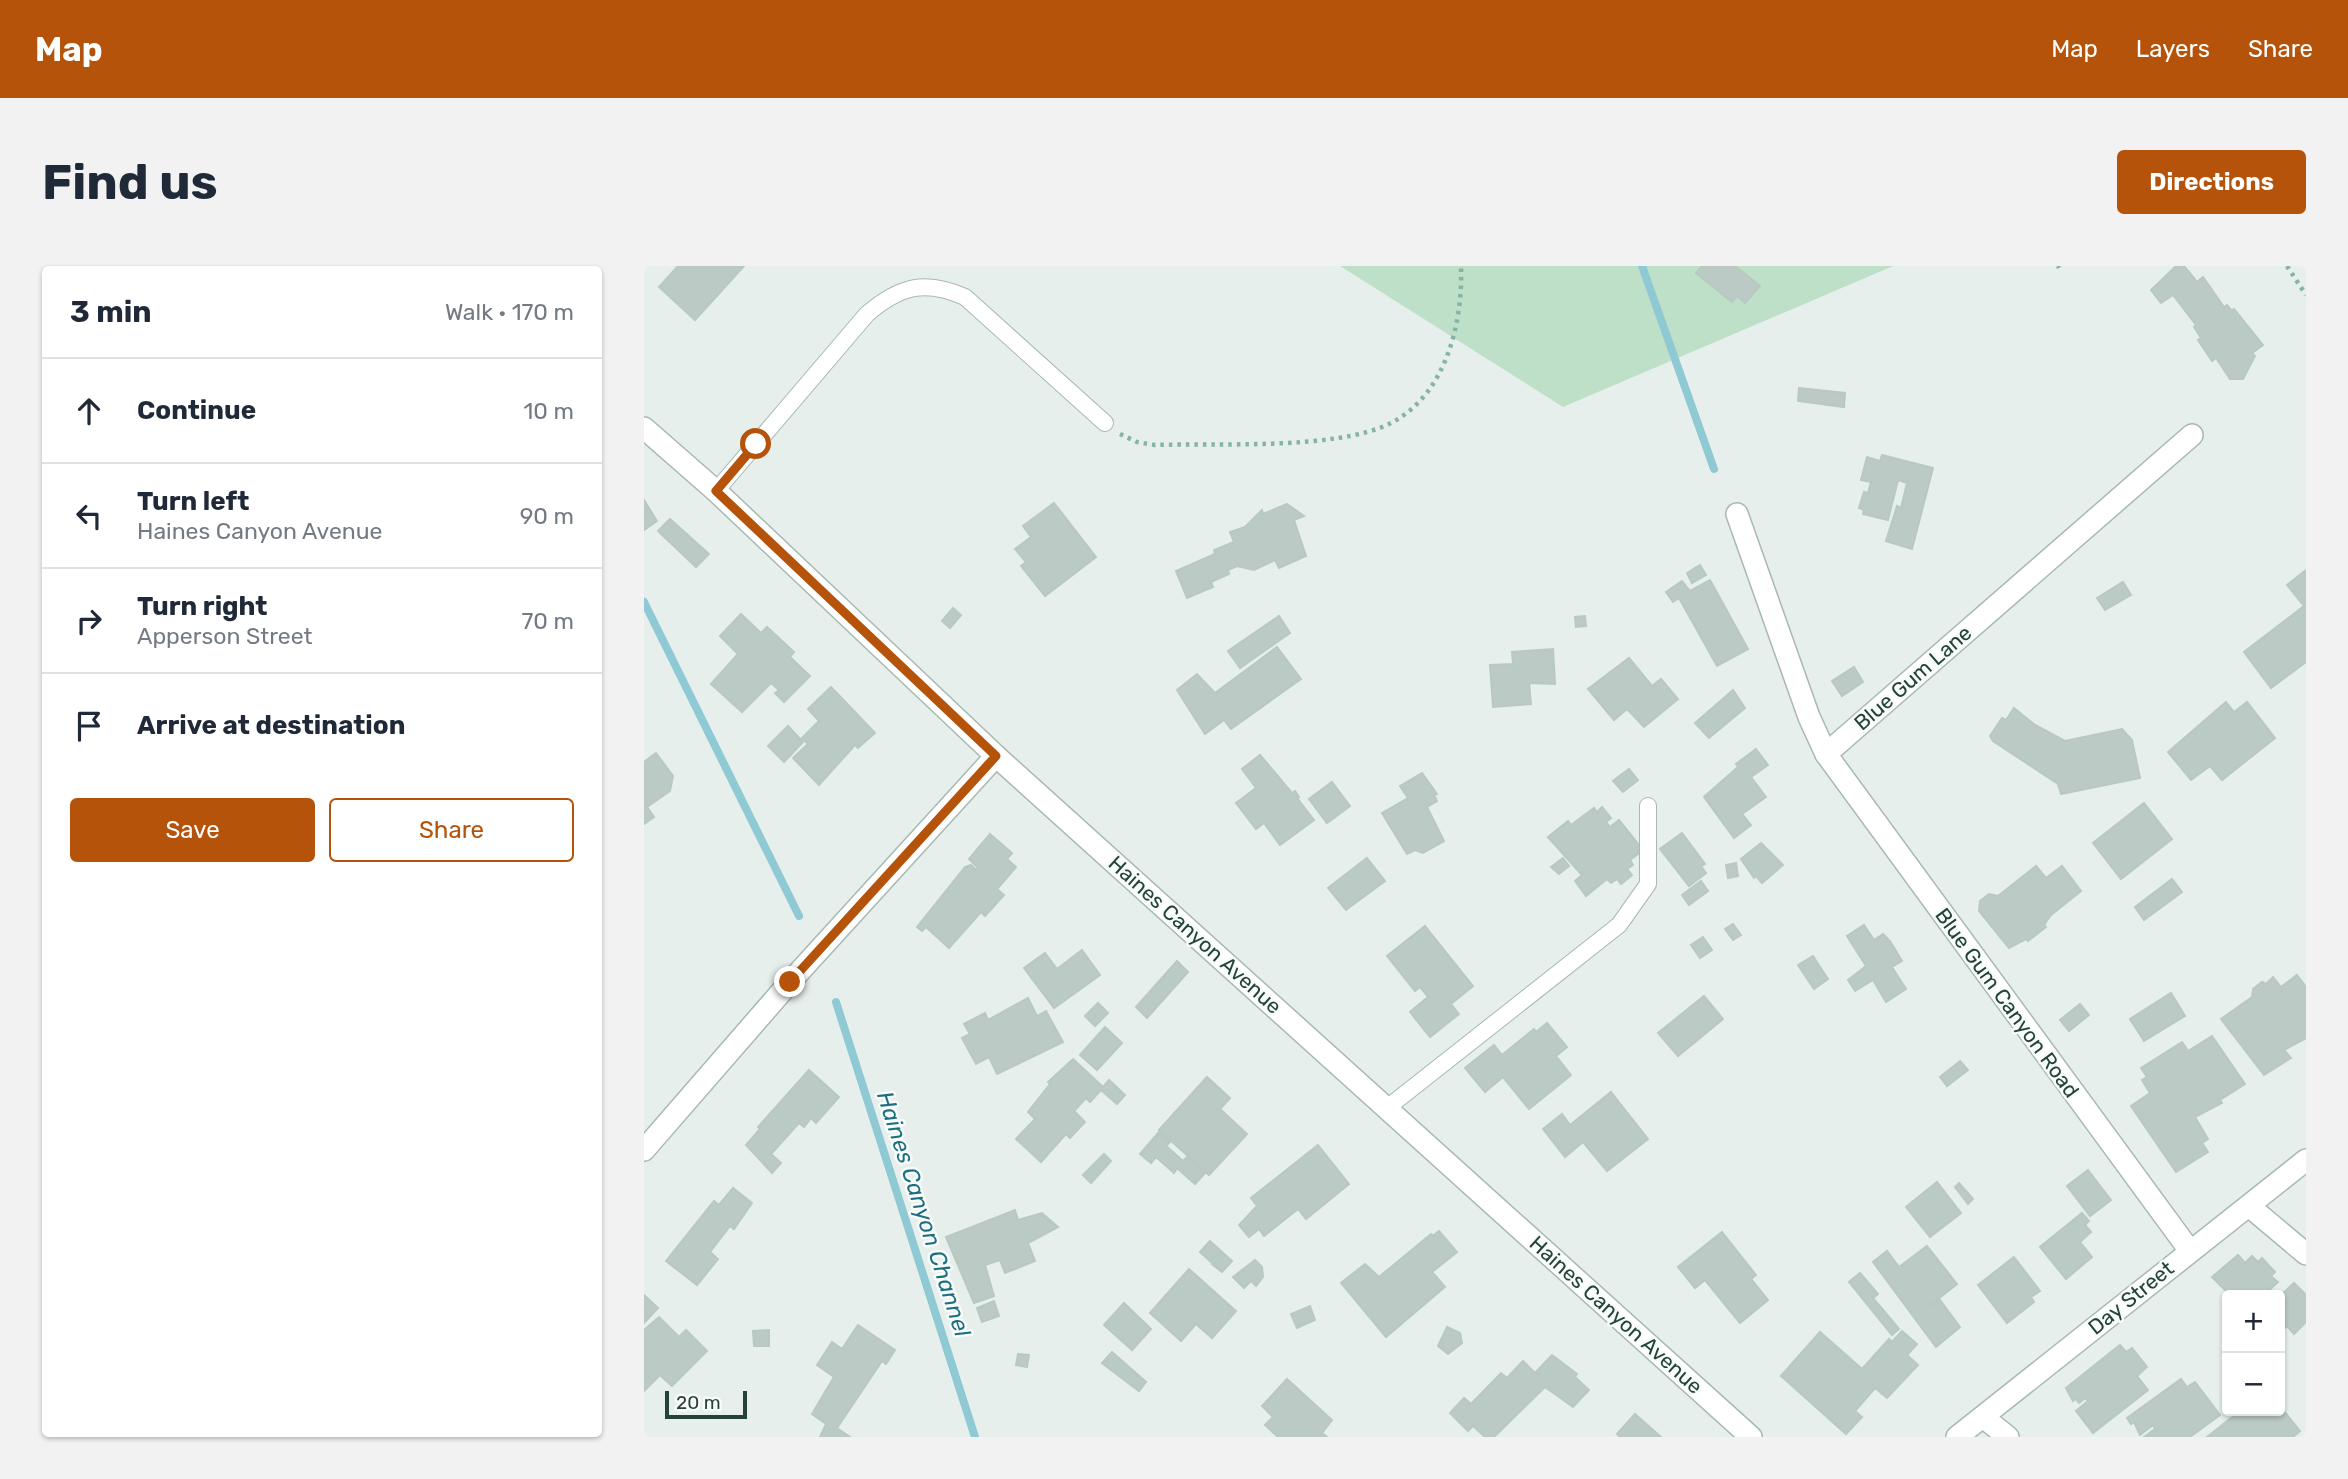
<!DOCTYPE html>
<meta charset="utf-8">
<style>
body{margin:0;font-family:Rubik,sans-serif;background:#f2f2f3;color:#1f2937}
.controls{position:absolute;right:21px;bottom:21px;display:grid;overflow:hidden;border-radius:7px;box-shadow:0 2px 5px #0004}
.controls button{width:63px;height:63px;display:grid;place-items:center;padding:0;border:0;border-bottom:2px solid #e0e1e3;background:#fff;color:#1f2937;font:35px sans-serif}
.scale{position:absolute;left:21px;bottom:18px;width:82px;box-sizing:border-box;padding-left:7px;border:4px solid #24423a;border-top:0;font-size:19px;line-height:24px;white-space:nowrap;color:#24423a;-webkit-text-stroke:5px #f7fbf9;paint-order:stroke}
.stop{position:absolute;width:21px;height:21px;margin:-16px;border:5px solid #b45309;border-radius:50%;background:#fff}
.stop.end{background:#b45309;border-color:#fff;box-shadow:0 2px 7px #0008}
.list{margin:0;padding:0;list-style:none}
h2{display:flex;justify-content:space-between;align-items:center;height:91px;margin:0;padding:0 28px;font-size:30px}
h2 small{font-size:23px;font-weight:400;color:#747a83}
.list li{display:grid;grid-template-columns:46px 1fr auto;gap:21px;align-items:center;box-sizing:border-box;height:105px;padding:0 28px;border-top:2px solid #e0e1e3}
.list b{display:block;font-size:26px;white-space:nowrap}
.list p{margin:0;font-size:23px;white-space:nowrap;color:#747a83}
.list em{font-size:23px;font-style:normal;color:#747a83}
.actions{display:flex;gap:14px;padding:21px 28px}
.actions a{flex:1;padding:16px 0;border:2px solid #b45309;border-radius:7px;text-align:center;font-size:24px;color:#b45309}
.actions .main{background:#b45309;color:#fff}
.icon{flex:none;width:38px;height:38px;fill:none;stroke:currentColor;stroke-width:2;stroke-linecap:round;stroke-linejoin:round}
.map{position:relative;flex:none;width:1662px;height:1171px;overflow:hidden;border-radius:7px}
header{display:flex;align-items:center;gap:42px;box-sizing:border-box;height:98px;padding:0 35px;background:#b45309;color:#fff}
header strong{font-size:33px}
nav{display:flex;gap:38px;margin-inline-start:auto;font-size:24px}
.intro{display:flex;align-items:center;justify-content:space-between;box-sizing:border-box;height:168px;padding:0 42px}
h1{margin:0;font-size:49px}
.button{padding:18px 32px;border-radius:7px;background:#b45309;color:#fff;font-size:24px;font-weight:700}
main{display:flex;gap:42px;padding:0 42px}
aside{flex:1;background:#fff;border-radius:7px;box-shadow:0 2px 5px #0004}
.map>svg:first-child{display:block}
.green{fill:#bfe0c8}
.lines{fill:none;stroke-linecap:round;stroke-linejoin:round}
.stream{stroke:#8ec9d4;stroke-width:8}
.building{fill:#bbcac4;stroke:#b8c9c2;stroke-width:2}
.service-casing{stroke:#a8b8b2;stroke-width:18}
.minor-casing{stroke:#a8b8b2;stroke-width:24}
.tertiary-casing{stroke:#a8b8b2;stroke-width:24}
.path{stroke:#86b3a5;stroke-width:4.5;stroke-dasharray:3.5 5;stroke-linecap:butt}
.service{stroke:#fff;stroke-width:16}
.minor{stroke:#fff;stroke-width:21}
.tertiary{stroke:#fff;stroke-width:21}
.route{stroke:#b45309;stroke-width:9}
.labels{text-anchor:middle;stroke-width:5;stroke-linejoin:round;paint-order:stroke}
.street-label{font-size:21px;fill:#24423a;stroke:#f7fbf9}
.water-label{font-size:23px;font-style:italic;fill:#1c6f80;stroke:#f7fbf9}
</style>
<header>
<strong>Map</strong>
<nav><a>Map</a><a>Layers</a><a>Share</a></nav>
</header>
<div class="intro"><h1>Find us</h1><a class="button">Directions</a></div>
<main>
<aside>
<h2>3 min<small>Walk · 170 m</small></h2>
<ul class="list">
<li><svg class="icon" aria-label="ahead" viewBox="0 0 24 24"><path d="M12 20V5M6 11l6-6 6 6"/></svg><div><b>Continue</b></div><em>10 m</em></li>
<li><svg class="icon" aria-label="left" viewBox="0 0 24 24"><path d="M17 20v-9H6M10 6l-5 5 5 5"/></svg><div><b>Turn left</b><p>Haines Canyon Avenue</p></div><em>90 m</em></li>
<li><svg class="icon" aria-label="right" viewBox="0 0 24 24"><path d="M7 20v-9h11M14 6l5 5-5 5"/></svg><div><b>Turn right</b><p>Apperson Street</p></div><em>70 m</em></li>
<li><svg class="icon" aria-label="arrive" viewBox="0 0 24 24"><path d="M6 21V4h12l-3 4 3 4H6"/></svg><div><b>Arrive at destination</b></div></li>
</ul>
<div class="actions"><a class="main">Save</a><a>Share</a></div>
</aside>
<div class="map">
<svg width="1662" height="1171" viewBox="0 0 1662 1171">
<rect width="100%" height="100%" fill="#e6efeb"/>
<path class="green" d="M696,0H1249L919,141Z"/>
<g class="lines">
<g class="stream">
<path d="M998,0L1070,203"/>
<path d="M0,336L155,650"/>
<path d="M192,736L331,1171"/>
</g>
</g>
<g class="building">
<path d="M34,0H100L51,54L15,21Z"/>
<path d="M1058,0H1091L1116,20L1101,37L1093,30L1088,36L1052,7Z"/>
<path d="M1532,0H1540L1553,16L1559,11L1580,41L1583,39L1588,45L1590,43L1619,79L1608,87L1611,90L1599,113H1586L1572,92L1568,95L1554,74L1557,72L1550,61L1552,59L1529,29L1517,37L1507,24Z"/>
<path d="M1155,122L1201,127L1200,141L1154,135Z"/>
<path d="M1238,189L1289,202L1268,283L1242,275L1253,240L1257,242L1263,217L1254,214L1244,254L1219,248L1220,244L1215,242L1220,226L1224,227L1227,216L1217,214L1223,191L1236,195Z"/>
<path d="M0,234L13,255L0,264Z"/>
<path d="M410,237L452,291L401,330L377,300L382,296L371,283L387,271L379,260Z"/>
<path d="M643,238L660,250L650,254L662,290L635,302L631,294L610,304L593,300L584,304L585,308L567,316L569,321L543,332L532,305L571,288L570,284L590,276L586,266L601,261L618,244L619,248Z"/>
<path d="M26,253L65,288L52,301L14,265Z"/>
<path d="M1056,299L1062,309L1048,317L1043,307Z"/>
<path d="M1662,304V396L1627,422L1600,386L1660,340L1643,319Z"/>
<path d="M1066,314L1104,383L1073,400L1035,332L1029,336L1022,326L1038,315L1046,325Z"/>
<path d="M1479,316L1487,329L1461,344L1453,332Z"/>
<path d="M309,342L317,349L306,362L298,355Z"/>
<path d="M97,348L117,367L123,361L150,386L146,391L166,410L140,436L131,427L135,424L127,417L98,446L67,418L94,388L76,370Z"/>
<path d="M635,350L646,367L596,402L584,385Z"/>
<path d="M941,350L942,360L932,361L931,351Z"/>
<path d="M633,381L657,413L587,463L580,454L561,468L533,424L553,408L571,427Z"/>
<path d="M909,383L911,418L885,417L887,438L849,441L846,399L869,398L868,386Z"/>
<path d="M985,392L1008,420L1017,413L1034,433L1000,461L983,443L970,454L944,423Z"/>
<path d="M1210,401L1219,416L1198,430L1188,415Z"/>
<path d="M187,421L231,467L214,482L211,479L175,519L149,492L164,478L158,472L175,455L164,443Z"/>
<path d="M1089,424L1101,442L1065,472L1051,457Z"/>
<path d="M1582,436L1590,446L1603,436L1631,472L1578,514L1566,500L1547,514L1524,486Z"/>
<path d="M1370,442L1391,459L1421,475L1478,463L1488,474L1496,512L1417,528L1414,518L1349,475L1346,470L1358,452L1362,454Z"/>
<path d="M144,460L159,476L140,496L124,480Z"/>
<path d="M1112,483L1124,499L1107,511L1122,531L1098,548L1107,559L1090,572L1060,531L1094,501L1092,498Z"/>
<path d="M12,487L29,510L26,525L3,541L10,551L0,558V496Z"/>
<path d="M616,489L648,527L651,525L655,531L653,532L670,554L636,579L620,557L612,563L592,537L612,522L598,503Z"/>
<path d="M985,503L994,514L979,526L969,515Z"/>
<path d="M778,507L793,528L790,529L793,535L783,541L800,575L779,587L771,584L763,588L738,547L764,532L756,520Z"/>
<path d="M688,516L706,540L683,557L665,533Z"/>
<path d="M1500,537L1528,573L1477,613L1449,577Z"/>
<path d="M958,541L967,552L962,556L966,561L975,554L999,584L986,594L989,599L983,603L988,609L977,618L973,613L967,617L963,613L942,630L931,615L938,609L904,571L924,555L927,559L950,542L953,546Z"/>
<path d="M1038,567L1061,598L1057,600L1062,607L1045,620L1016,583Z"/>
<path d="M346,568L368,587L363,593L372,601L353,623L360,629L341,650L337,646L305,682L282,661L278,665L273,661L321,601L327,599L332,604L334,602L325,593Z"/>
<path d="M1117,577L1139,599L1118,617L1112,610L1110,612L1097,593Z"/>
<path d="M723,592L741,615L702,644L684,622Z"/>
<path d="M919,592L925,600L915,608L907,601Z"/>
<path d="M1092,597L1094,610L1084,612L1082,599Z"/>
<path d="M1392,600L1402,612L1418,600L1437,625L1407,649L1400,659L1402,661L1384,675L1382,673L1365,682L1335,645L1336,635L1345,628L1354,630Z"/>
<path d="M1528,613L1538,626L1500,654L1491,641Z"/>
<path d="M1057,615L1064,625L1045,639L1038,629Z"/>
<path d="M1089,658L1097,669L1089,674L1081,663Z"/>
<path d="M1220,659L1230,674L1239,668L1246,675L1258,695L1248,701L1262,723L1242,736L1229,714L1211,725L1204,714L1222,700L1203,670Z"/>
<path d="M781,660L829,720L807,738L815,748L786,771L766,746L784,731L776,721L771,725L743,690Z"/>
<path d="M1059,671L1068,684L1056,692L1047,679Z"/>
<path d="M438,684L456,709L410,742L380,702L401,687L413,703Z"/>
<path d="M1169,690L1184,713L1170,723L1154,699Z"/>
<path d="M533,695L544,706L503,752L492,741Z"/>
<path d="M1653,709L1662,721V772L1640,784L1647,792L1620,809L1577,753L1608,731L1609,723L1618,716L1622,718L1629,711L1637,721Z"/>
<path d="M1527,727L1541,750L1500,775L1486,753Z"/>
<path d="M1060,730L1079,753L1034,790L1014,767Z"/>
<path d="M384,732L393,750L402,745L419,776L353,808L345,791L332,798L318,772L326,768L320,758L341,747L344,754Z"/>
<path d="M454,737L464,747L451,760L441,750Z"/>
<path d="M1436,738L1445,749L1425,765L1416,754Z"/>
<path d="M903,757L923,781L912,790L927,809L885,843L859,811L841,826L821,802L850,779L858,789L890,763L892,766Z"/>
<path d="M461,761L478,777L453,804L436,789Z"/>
<path d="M1568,770L1601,818L1576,834L1578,837L1551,851L1564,873L1558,877L1564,886L1532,906L1487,840L1506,827L1498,814L1503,811L1497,802L1538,776L1544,785Z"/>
<path d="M429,793L459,821L465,814L481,829L473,838L457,824L446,836L442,832L430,845L441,856L426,872L422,868L397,896L372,873L391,853L384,846L406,818L404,816Z"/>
<path d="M1316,795L1324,804L1303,820L1296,811Z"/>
<path d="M165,804L195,831L172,857L167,852L160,861L155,857L127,888L137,897L128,907L102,879L116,863L114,861Z"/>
<path d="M563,811L586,832L576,843L603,868L565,909L515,864Z"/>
<path d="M967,826L1004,873L963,905L939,876L921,891L899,863L918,848L926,859Z"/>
<path d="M515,866L526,876L522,880L539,895L543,891L561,907L551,918L533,902L530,907L512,891L507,897L496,888Z"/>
<path d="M674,879L705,918L662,953L654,943L620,970L615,963L605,971L595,959L613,940L607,932Z"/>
<path d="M460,888L467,895L447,917L439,909Z"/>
<path d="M1444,904L1467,934L1446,950L1423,920Z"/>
<path d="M1293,916L1317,947L1286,971L1262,941Z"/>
<path d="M1315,917L1329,933L1324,938L1311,921Z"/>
<path d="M89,922L108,937L90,963L86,960L66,986L74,993L53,1019L22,995L70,935L75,939Z"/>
<path d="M371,944L374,954L398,947L414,961L384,977L391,995L361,1007L356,994L341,999L350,1030L330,1037L302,971Z"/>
<path d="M1438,947L1445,955L1441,959L1447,966L1436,976L1448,991L1422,1013L1396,981Z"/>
<path d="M795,965L813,986L788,1006L801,1021L742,1071L697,1017L721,998L735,1011L787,968L789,970Z"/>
<path d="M1078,966L1112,1009L1107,1013L1124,1034L1096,1057L1061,1014L1051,1022L1034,1001Z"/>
<path d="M566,975L577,985L567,996L556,986Z"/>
<path d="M1283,980L1313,1018L1284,1041L1296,1034L1316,1061L1292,1081L1229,996L1243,985L1255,1001Z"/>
<path d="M578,986L588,995L578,1006L568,998Z"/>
<path d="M1594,989L1601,997L1608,990L1614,996L1618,992L1631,1006L1627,1010L1634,1016L1620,1029H1586L1568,1011Z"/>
<path d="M1370,991L1396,1025L1387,1031L1390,1036L1363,1057L1334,1019Z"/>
<path d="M611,994L618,1001L619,1011L612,1020L607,1015L600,1022L589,1011Z"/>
<path d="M545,1003L592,1045L568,1072L552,1058L537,1075L506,1047Z"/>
<path d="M1216,1007L1234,1028L1229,1032L1255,1063L1248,1069L1205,1016Z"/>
<path d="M1650,1017L1662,1029V1056L1650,1068L1643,1060L1636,1067V1030Z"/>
<path d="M0,1029L14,1042L0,1057Z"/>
<path d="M350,1035L355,1050L338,1056L333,1042Z"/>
<path d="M480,1037L507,1063L488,1084L460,1059Z"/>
<path d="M666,1040L671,1054L653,1062L647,1048Z"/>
<path d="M15,1051L35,1071L42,1064L63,1085L28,1120L16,1109L0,1125V1064Z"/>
<path d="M214,1059L251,1084L242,1098L238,1095L193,1162L206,1171H176L182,1158L168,1148L190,1111L173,1099L188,1076L198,1083Z"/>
<path d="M803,1061L816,1067L818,1077L804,1088L794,1080Z"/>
<path d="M125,1064V1080H110L109,1065Z"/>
<path d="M1258,1065L1273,1078L1263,1089L1274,1099L1243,1132L1231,1122L1211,1145L1218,1151L1202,1168L1137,1110L1176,1066L1218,1103L1245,1073L1248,1076Z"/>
<path d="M1476,1079L1482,1086L1488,1082L1503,1101L1493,1110L1504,1124L1449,1167L1432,1145L1444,1135L1441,1132L1435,1137L1432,1133L1429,1135L1422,1122Z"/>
<path d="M468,1086L502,1116L495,1125L458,1097Z"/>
<path d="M374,1088L385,1089L383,1101L372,1099Z"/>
<path d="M908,1089L933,1108L931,1111L945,1124L929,1141L901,1121L850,1171H841L829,1160L824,1165L806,1147L820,1132L827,1138L857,1107L863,1112L879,1095L891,1107Z"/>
<path d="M643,1113L688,1154L678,1167L683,1171H634L621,1159L629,1151L618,1140Z"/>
<path d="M1537,1113L1543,1121L1551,1116L1576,1149L1546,1171H1500L1511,1163L1509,1159L1496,1169L1490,1156L1487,1158L1483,1152Z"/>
<path d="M1636,1140L1656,1165L1649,1171H1563L1596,1145H1636Z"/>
<path d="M991,1148L1017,1171H976L973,1168Z"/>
</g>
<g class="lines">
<defs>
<g id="service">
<path d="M72,225L223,48C256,20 281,13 321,31L461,157"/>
<path d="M743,842L975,659L1004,618V540"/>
</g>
<g id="minor">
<path d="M0,162L72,225L352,490"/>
<path d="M1093,248L1165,451L1182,488L1546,985"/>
<path d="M1182,488L1548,169"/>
<path d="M1605,940L1662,988"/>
<path d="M1339,1151L1364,1171"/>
</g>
<g id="tertiary">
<path d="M0,884L146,716L352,490L1107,1171"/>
<path d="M1313,1171L1662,894"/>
</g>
</defs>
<use href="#service" class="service-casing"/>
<use href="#minor" class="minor-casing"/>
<use href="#tertiary" class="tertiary-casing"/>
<g class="path">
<path d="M1414,0L1415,2"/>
<path d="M1643,0L1662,29"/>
<path d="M476,168L493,176L511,179C573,177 691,184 745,158C802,130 819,57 817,0"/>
</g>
<use href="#service" class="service"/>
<use href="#minor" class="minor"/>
<use href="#tertiary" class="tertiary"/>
</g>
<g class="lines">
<path class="route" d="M112,178L72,225L352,490L146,716"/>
</g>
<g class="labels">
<g class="street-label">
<text transform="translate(1269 412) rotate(-41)" y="7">Blue Gum Lane</text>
<text transform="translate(551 669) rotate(42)" y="7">Haines Canyon Avenue</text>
<text transform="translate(1363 737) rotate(54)" y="7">Blue Gum Canyon Road</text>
<text transform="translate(1487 1032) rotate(-39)" y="7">Day Street</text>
<text transform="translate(972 1049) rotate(42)" y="7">Haines Canyon Avenue</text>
</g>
<g class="water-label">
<text transform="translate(280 948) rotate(72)" y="8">Haines Canyon Channel</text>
</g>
</g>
</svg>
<div class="controls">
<button>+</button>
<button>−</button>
</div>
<div class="scale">20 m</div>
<div class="stop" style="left:112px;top:178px"></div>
<div class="stop end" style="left:146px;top:716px"></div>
</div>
</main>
